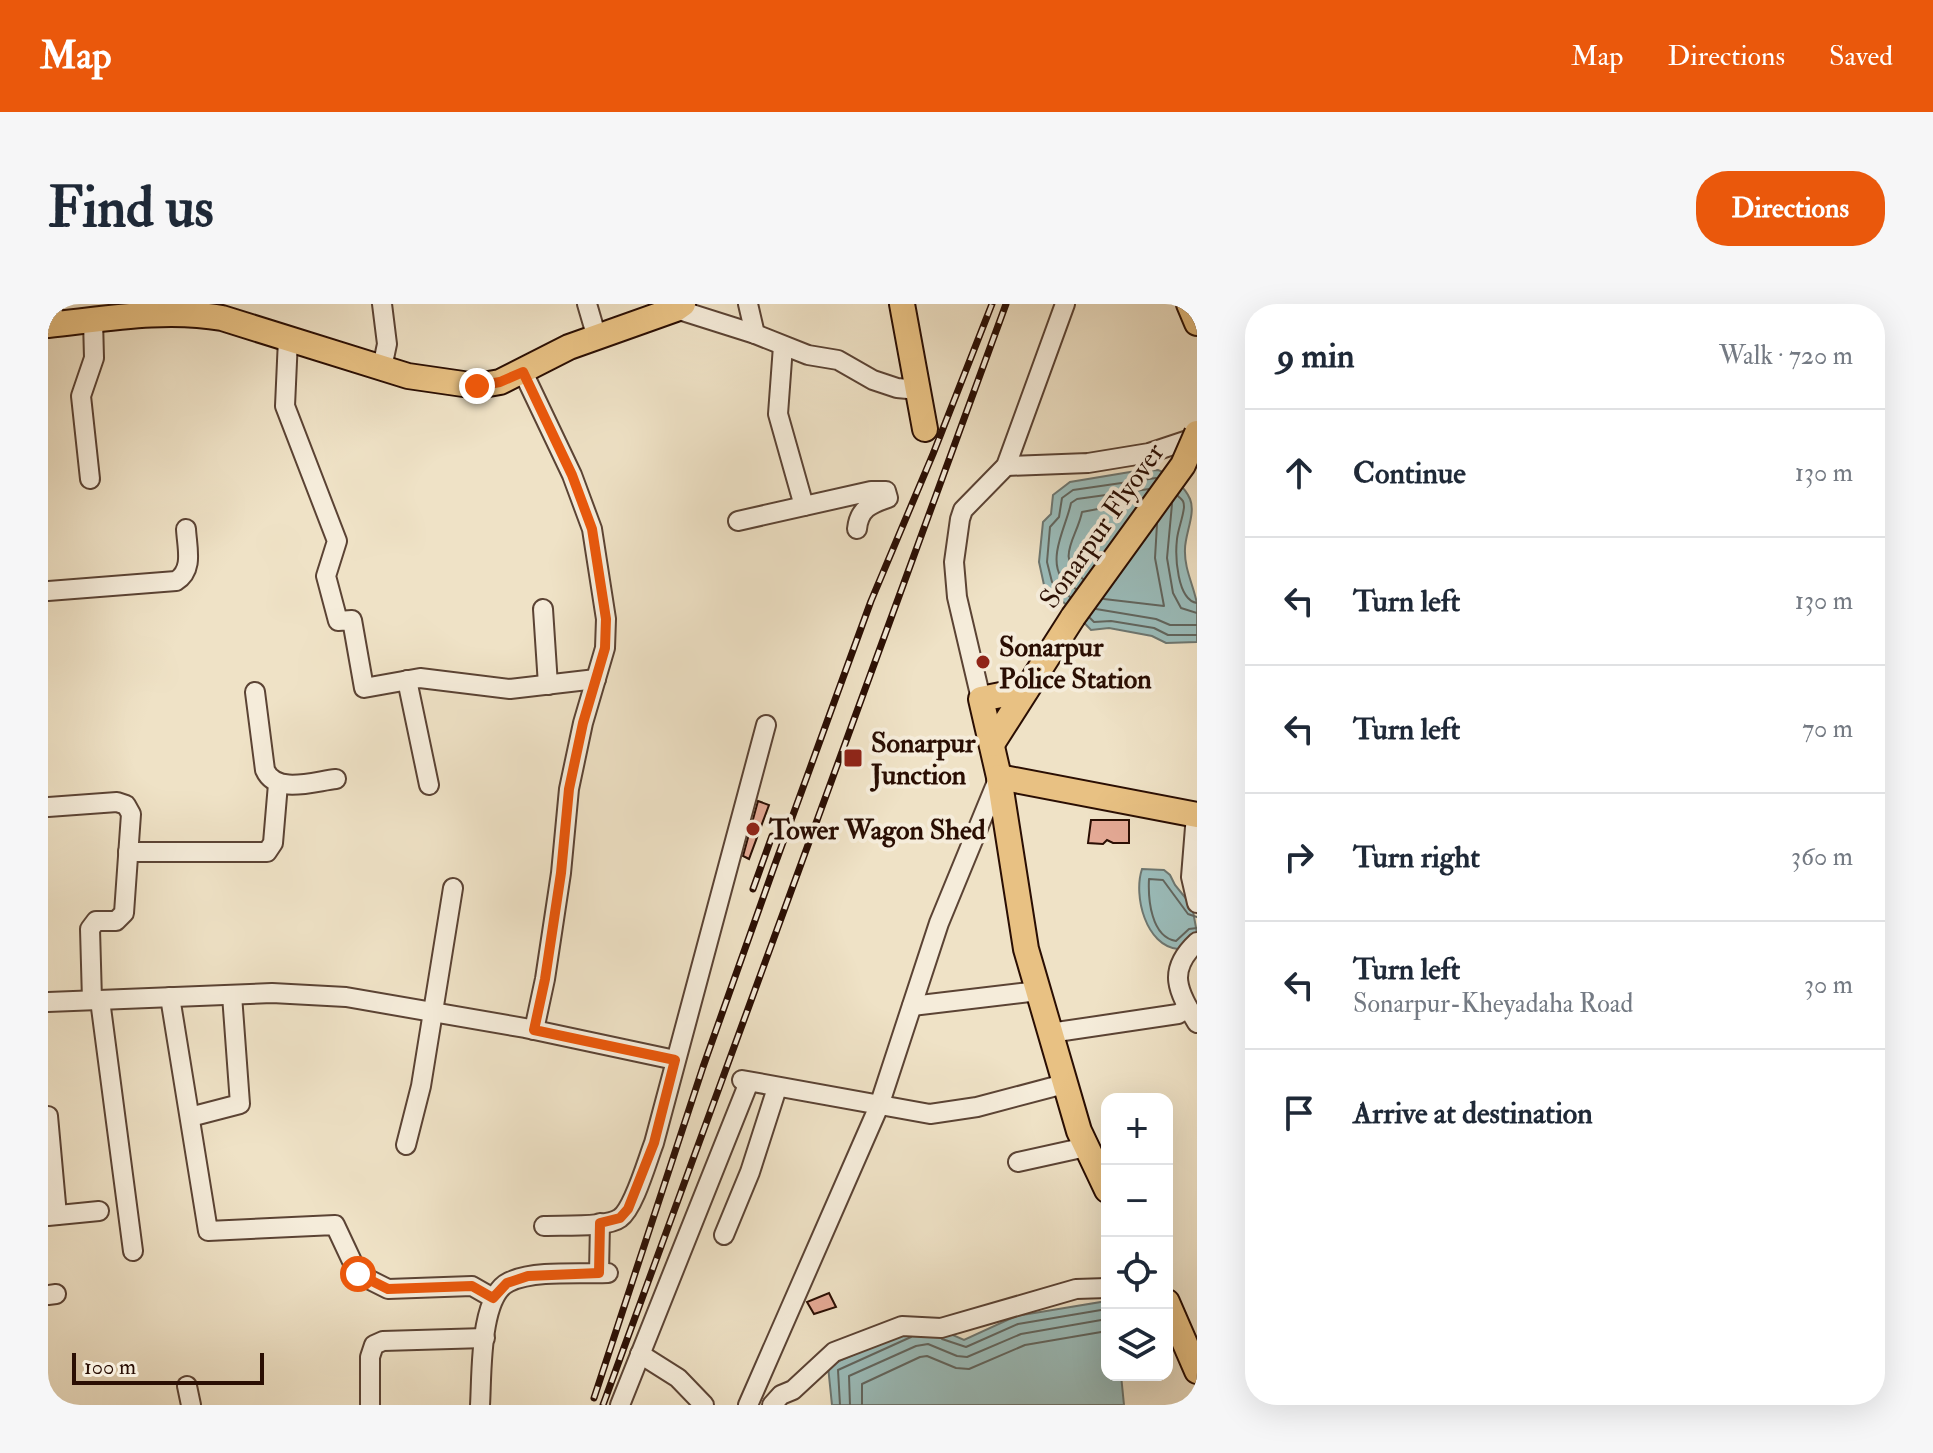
<!DOCTYPE html>
<meta charset="utf-8">
<style>
body{margin:0;font-family:"IM FELL Double Pica",serif;background:#f6f6f7;color:#1f2937}
.controls{position:absolute;right:24px;bottom:24px;display:grid;overflow:hidden;border-radius:16px;box-shadow:0 8px 32px #0002}
.controls button{width:72px;height:72px;display:grid;place-items:center;padding:0;border:0;border-bottom:2px solid #e0e1e3;background:#fff;color:#1f2937;font:40px sans-serif}
.scale{position:absolute;left:24px;bottom:20px;width:192px;box-sizing:border-box;padding-left:8px;border:4px solid #2a0e03;border-top:0;font-size:22px;line-height:28px;white-space:nowrap;color:#2a0e03;-webkit-text-stroke:6px #f5ecda;paint-order:stroke}
.stop{position:absolute;width:24px;height:24px;margin:-18px;border:6px solid #ea580c;border-radius:50%;background:#fff}
.stop.end{background:#ea580c;border-color:#fff;box-shadow:0 2px 8px #0008}
.list{margin:0;padding:0;list-style:none}
h2{display:flex;justify-content:space-between;align-items:center;height:104px;margin:0;padding:0 32px;font-size:34px}
h2 small{font-size:26px;font-weight:400;color:#747a83}
.list li{display:grid;grid-template-columns:52px 1fr auto;gap:24px;align-items:center;box-sizing:border-box;height:128px;padding:0 32px;border-top:2px solid #e0e1e3}
.list b{display:block;font-size:30px;white-space:nowrap}
.list p{margin:0;font-size:26px;white-space:nowrap;color:#747a83}
.list em{font-size:26px;font-style:normal;color:#747a83}
.icon{flex:none;width:44px;height:44px;fill:none;stroke:currentColor;stroke-width:2;stroke-linecap:round;stroke-linejoin:round}
.map{position:relative;flex:none;width:1149px;height:1101px;overflow:hidden;border-radius:32px}
header{display:flex;align-items:center;gap:48px;box-sizing:border-box;height:112px;padding:0 40px;background:#ea580c;color:#fff}
header strong{font-size:38px}
nav{display:flex;gap:44px;margin-inline-start:auto;font-size:28px}
.intro{display:flex;align-items:center;justify-content:space-between;box-sizing:border-box;height:192px;padding:0 48px}
h1{margin:0;font-size:56px}
.button{padding:20px 36px;border-radius:32px;background:#ea580c;color:#fff;font-size:28px;font-weight:700}
main{display:flex;gap:48px;padding:0 48px}
aside{flex:1;background:#fff;border-radius:32px;box-shadow:0 8px 32px #0002}
.map>svg:first-child{display:block}
.water{fill:#9bbdbb;stroke:#6e7771;stroke-width:2}
.lines{fill:none;stroke-linecap:round;stroke-linejoin:round}
.shore{stroke:#62665f;stroke-width:2}
.building{fill:#e4a995;stroke:#2a0e03;stroke-width:2}
.minor-casing{stroke:#5b4334;stroke-width:22}
.major-casing{stroke:#2a0e03;stroke-width:28}
.minor{stroke:#f5ecda;stroke-width:18}
.major{stroke:#e8c183;stroke-width:24}
.rail-casing{stroke:#2a0e03;stroke-width:7}
.rail{stroke:#f5ecda;stroke-width:4;stroke-dasharray:12;stroke-linecap:butt}
.major-bridge-casing{stroke:#2a0e03;stroke-width:28;stroke-linecap:butt}
.major-bridge{stroke:#e8c183;stroke-width:24}
.route{stroke:#ea580c;stroke-width:10}
.poi-dot{fill:#8f2418;stroke:#f5ecda;stroke-width:3}
.labels{text-anchor:middle;stroke-width:8;stroke-linejoin:round;paint-order:stroke}
.street-label{font-size:28px;fill:#2a0e03;stroke:#f5ecda}
.poi-label{font-size:28px;font-weight:bold;fill:#2a0e03;stroke:#f5ecda;text-anchor:start}
</style>
<header>
<strong>Map</strong>
<nav><a>Map</a><a>Directions</a><a>Saved</a></nav>
</header>
<div class="intro"><h1>Find us</h1><a class="button">Directions</a></div>
<main>
<div class="map">
<svg width="1149" height="1101" viewBox="0 0 1149 1101">
<rect width="100%" height="100%" fill="#efe2c6"/>
<filter id="stains"><feTurbulence type="fractalNoise" baseFrequency=".0025" numOctaves="4"/><feColorMatrix values="0 0 0 0 .2 0 0 0 0 .09 0 0 0 0 .02 0 0 0 .5 -.17"/></filter>
<radialGradient id="worn" r=".72"><stop offset=".6" stop-color="#630" stop-opacity="0"/><stop offset="1" stop-color="#630" stop-opacity=".3"/></radialGradient>
<g class="water">
<path d="M1110,166C1122,170 1137,183 1142,195C1148,209 1137,230 1137,245C1136,265 1146,282 1149,300C1149,312 1149,326 1149,338L1118,339L1104,332L1061,324L1043,326L1022,304L996,281L991,258L995,218L1003,210L1005,191L1022,178L1088,167Z"/>
<path d="M1094,565L1116,566L1122,571L1127,581L1144,602L1149,629L1130,645C1098,642 1085,592 1094,565Z"/>
<path d="M1059,997V1071H1073L1076,1101H784L780,1062L863,1025L882,1021L916,1036L968,1012Z"/>
</g>
<g class="lines">
<g class="shore">
<path d="M1130,192C1134,196 1136,196 1136,203C1135,214 1130,225 1129,235C1127,252 1129,296 1149,299"/>
<path d="M1124,200L1119,254L1125,289L1133,304L1149,309"/>
<path d="M1035,275C1006,254 1029,234 1034,208L1092,197"/>
<path d="M1028,285C1023,282 1015,278 1013,273C1000,252 1019,220 1023,199L1029,195L1101,185"/>
<path d="M1022,293L1004,278L999,258L1002,223L1011,213L1014,194L1025,186L1108,174"/>
<path d="M1056,295L1116,302L1107,254L1109,220"/>
<path d="M1048,305L1108,315L1122,321H1149"/>
<path d="M1042,314L1046,318L1063,317L1106,324L1120,331H1149"/>
<path d="M1149,613L1140,610L1115,576L1101,575C1100,595 1103,633 1128,637L1141,625L1149,624"/>
<path d="M894,1035L918,1043L970,1020L1059,1005"/>
<path d="M792,1101L790,1066L863,1033"/>
<path d="M802,1101L801,1072L868,1042L880,1040L909,1052L919,1053L973,1030L1059,1015"/>
<path d="M814,1101V1080L872,1053L879,1052L908,1064L921,1065L977,1041L1059,1027"/>
</g>
</g>
<g class="building">
<path d="M710,497L721,501L701,555L695,552Z"/>
<path d="M1043,516H1081V539H1065L1059,536L1055,540L1040,539Z"/>
<path d="M781,989L788,1003L766,1010L759,998Z"/>
</g>
<g class="lines">
<defs>
<g id="minor">
<path d="M539,0L549,34"/>
<path d="M700,0L707,30"/>
<path d="M628,5L707,30L760,51L790,56L825,76L849,84L871,86"/>
<path d="M4,21L5,0"/>
<path d="M240,35L237,102L289,237L278,272L290,317L304,316L316,384L372,374L462,385L548,375"/>
<path d="M735,42L730,110L756,202"/>
<path d="M334,64L339,40L334,0"/>
<path d="M475,68L524,171L544,225L558,315L557,344L535,419L521,485L513,569L497,675L486,726"/>
<path d="M958,162L1040,159L1101,149L1149,133"/>
<path d="M42,175L33,92L46,54L45,16"/>
<path d="M690,217L823,187H838L840,194C822,200 811,205 809,225"/>
<path d="M0,287L128,277C146,266 139,244 138,225"/>
<path d="M495,305L500,381"/>
<path d="M359,376L381,481"/>
<path d="M207,388L217,466C228,491 267,477 288,475"/>
<path d="M933,395L909,293L906,258L912,215L915,206L958,162L1017,0"/>
<path d="M0,503L69,498L78,501L83,510L76,609L68,617H48L42,625L44,696"/>
<path d="M1148,511L1143,573L1149,599"/>
<path d="M80,548H219L225,539L230,480"/>
<path d="M1149,638C1118,667 1130,687 1149,719"/>
<path d="M122,693L160,927L287,921L310,970L340,985L424,982L445,994"/>
<path d="M52,696L85,947"/>
<path d="M0,698L224,689L298,693L477,724L627,756"/>
<path d="M864,702L990,687"/>
<path d="M1002,729L1130,710L1140,704"/>
<path d="M694,776L882,810L929,803L1016,780"/>
<path d="M0,812L9,911"/>
<path d="M142,813L192,800L184,691"/>
<path d="M358,841L373,782L405,584"/>
<path d="M970,858L1038,843"/>
<path d="M0,912L51,907"/>
<path d="M496,922C514,921 559,924 572,914C586,904 599,857 606,839L718,421"/>
<path d="M676,931L702,868L729,784"/>
<path d="M551,969L552,919"/>
<path d="M0,991L8,990"/>
<path d="M592,1050L630,1074L656,1101"/>
<path d="M139,1082L143,1101"/>
<path d="M322,1101V1053L326,1041L335,1037L437,1034"/>
<path d="M432,1101C434,1071 431,992 461,978C486,966 533,970 560,969"/>
<path d="M572,1101L701,778"/>
<path d="M700,1101L831,802L891,619L951,473"/>
<path d="M724,1101L733,1091L745,1086L786,1048L854,1022L893,1024L1028,985L1059,984"/>
</g>
<g id="major">
<path d="M854,0L877,125"/>
<path d="M1141,0L1149,19"/>
<path d="M0,21C57,15 117,4 174,14L360,72L429,82L452,78L521,43L628,5L635,0"/>
<path d="M978,386L933,395L951,473L978,645L1031,827L1059,886"/>
<path d="M944,440L1025,313"/>
<path d="M951,473L1149,511"/>
<path d="M1119,998L1149,1067"/>
</g>
</defs>
<use href="#minor" class="minor-casing"/>
<use href="#major" class="major-casing"/>
<use href="#minor" class="minor"/>
<use href="#major" class="major"/>
<defs>
<g id="rail">
<path d="M705,585L724,532"/>
<path d="M546,1094L655,763L726,563L823,297L885,150L944,0"/>
<path d="M555,1101L958,0"/>
</g>
</defs>
<use href="#rail" class="rail-casing"/>
<use href="#rail" class="rail"/>
<defs>
<path id="major-bridge" d="M1025,313L1135,161L1149,129"/>
</defs>
<use href="#major-bridge" class="major-bridge-casing"/>
<use href="#major-bridge" class="major-bridge"/>
</g>
<g class="lines">
<path class="route" d="M310,970L340,985L424,982L445,994L459,979L480,972L551,969L552,919L572,914L580,905L606,839L627,756L486,726L497,675L513,569L521,485L535,419L557,344L558,315L544,225L524,171L475,68L452,78L429,82"/>
</g>
<g class="poi-dot">
<circle cx="935" cy="358" r="8"/>
<rect x="795" y="444" width="20" height="20" rx="4"/>
<circle cx="705" cy="525" r="8"/>
</g>
<g class="labels">
<g class="street-label">
<text transform="translate(1053 221) rotate(-55)" y="10">Sonarpur Flyover</text>
</g>
<g class="poi-label">
<text x="951" y="352">Sonarpur<tspan x="951" dy="32">Police Station</tspan></text>
<text x="823" y="448">Sonarpur<tspan x="823" dy="32">Junction</tspan></text>
<text x="721" y="535">Tower Wagon Shed</text>
</g>
</g>
<rect width="100%" height="100%" filter="url(#stains)"/>
<rect width="100%" height="100%" fill="url(#worn)"/>
</svg>
<div class="controls">
<button>+</button>
<button>−</button>
<button><svg class="icon" aria-label="locate" viewBox="0 0 24 24"><circle cx="12" cy="12" r="6"/><path d="M12 2v4M12 18v4M2 12h4M18 12h4"/></svg></button>
<button><svg class="icon" aria-label="layers" viewBox="0 0 24 24"><path d="M12 4l9 5-9 5-9-5zM3 14l9 5 9-5"/></svg></button>
</div>
<div class="scale">100 m</div>
<div class="stop" style="left:310px;top:970px"></div>
<div class="stop end" style="left:429px;top:82px"></div>
</div>
<aside>
<h2>9 min<small>Walk · 720 m</small></h2>
<ul class="list">
<li><svg class="icon" aria-label="ahead" viewBox="0 0 24 24"><path d="M12 20V5M6 11l6-6 6 6"/></svg><div><b>Continue</b></div><em>130 m</em></li>
<li><svg class="icon" aria-label="left" viewBox="0 0 24 24"><path d="M17 20v-9H6M10 6l-5 5 5 5"/></svg><div><b>Turn left</b></div><em>130 m</em></li>
<li><svg class="icon" aria-label="left" viewBox="0 0 24 24"><path d="M17 20v-9H6M10 6l-5 5 5 5"/></svg><div><b>Turn left</b></div><em>70 m</em></li>
<li><svg class="icon" aria-label="right" viewBox="0 0 24 24"><path d="M7 20v-9h11M14 6l5 5-5 5"/></svg><div><b>Turn right</b></div><em>360 m</em></li>
<li><svg class="icon" aria-label="left" viewBox="0 0 24 24"><path d="M17 20v-9H6M10 6l-5 5 5 5"/></svg><div><b>Turn left</b><p>Sonarpur-Kheyadaha Road</p></div><em>30 m</em></li>
<li><svg class="icon" aria-label="arrive" viewBox="0 0 24 24"><path d="M6 21V4h12l-3 4 3 4H6"/></svg><div><b>Arrive at destination</b></div></li>
</ul>
</aside>
</main>
